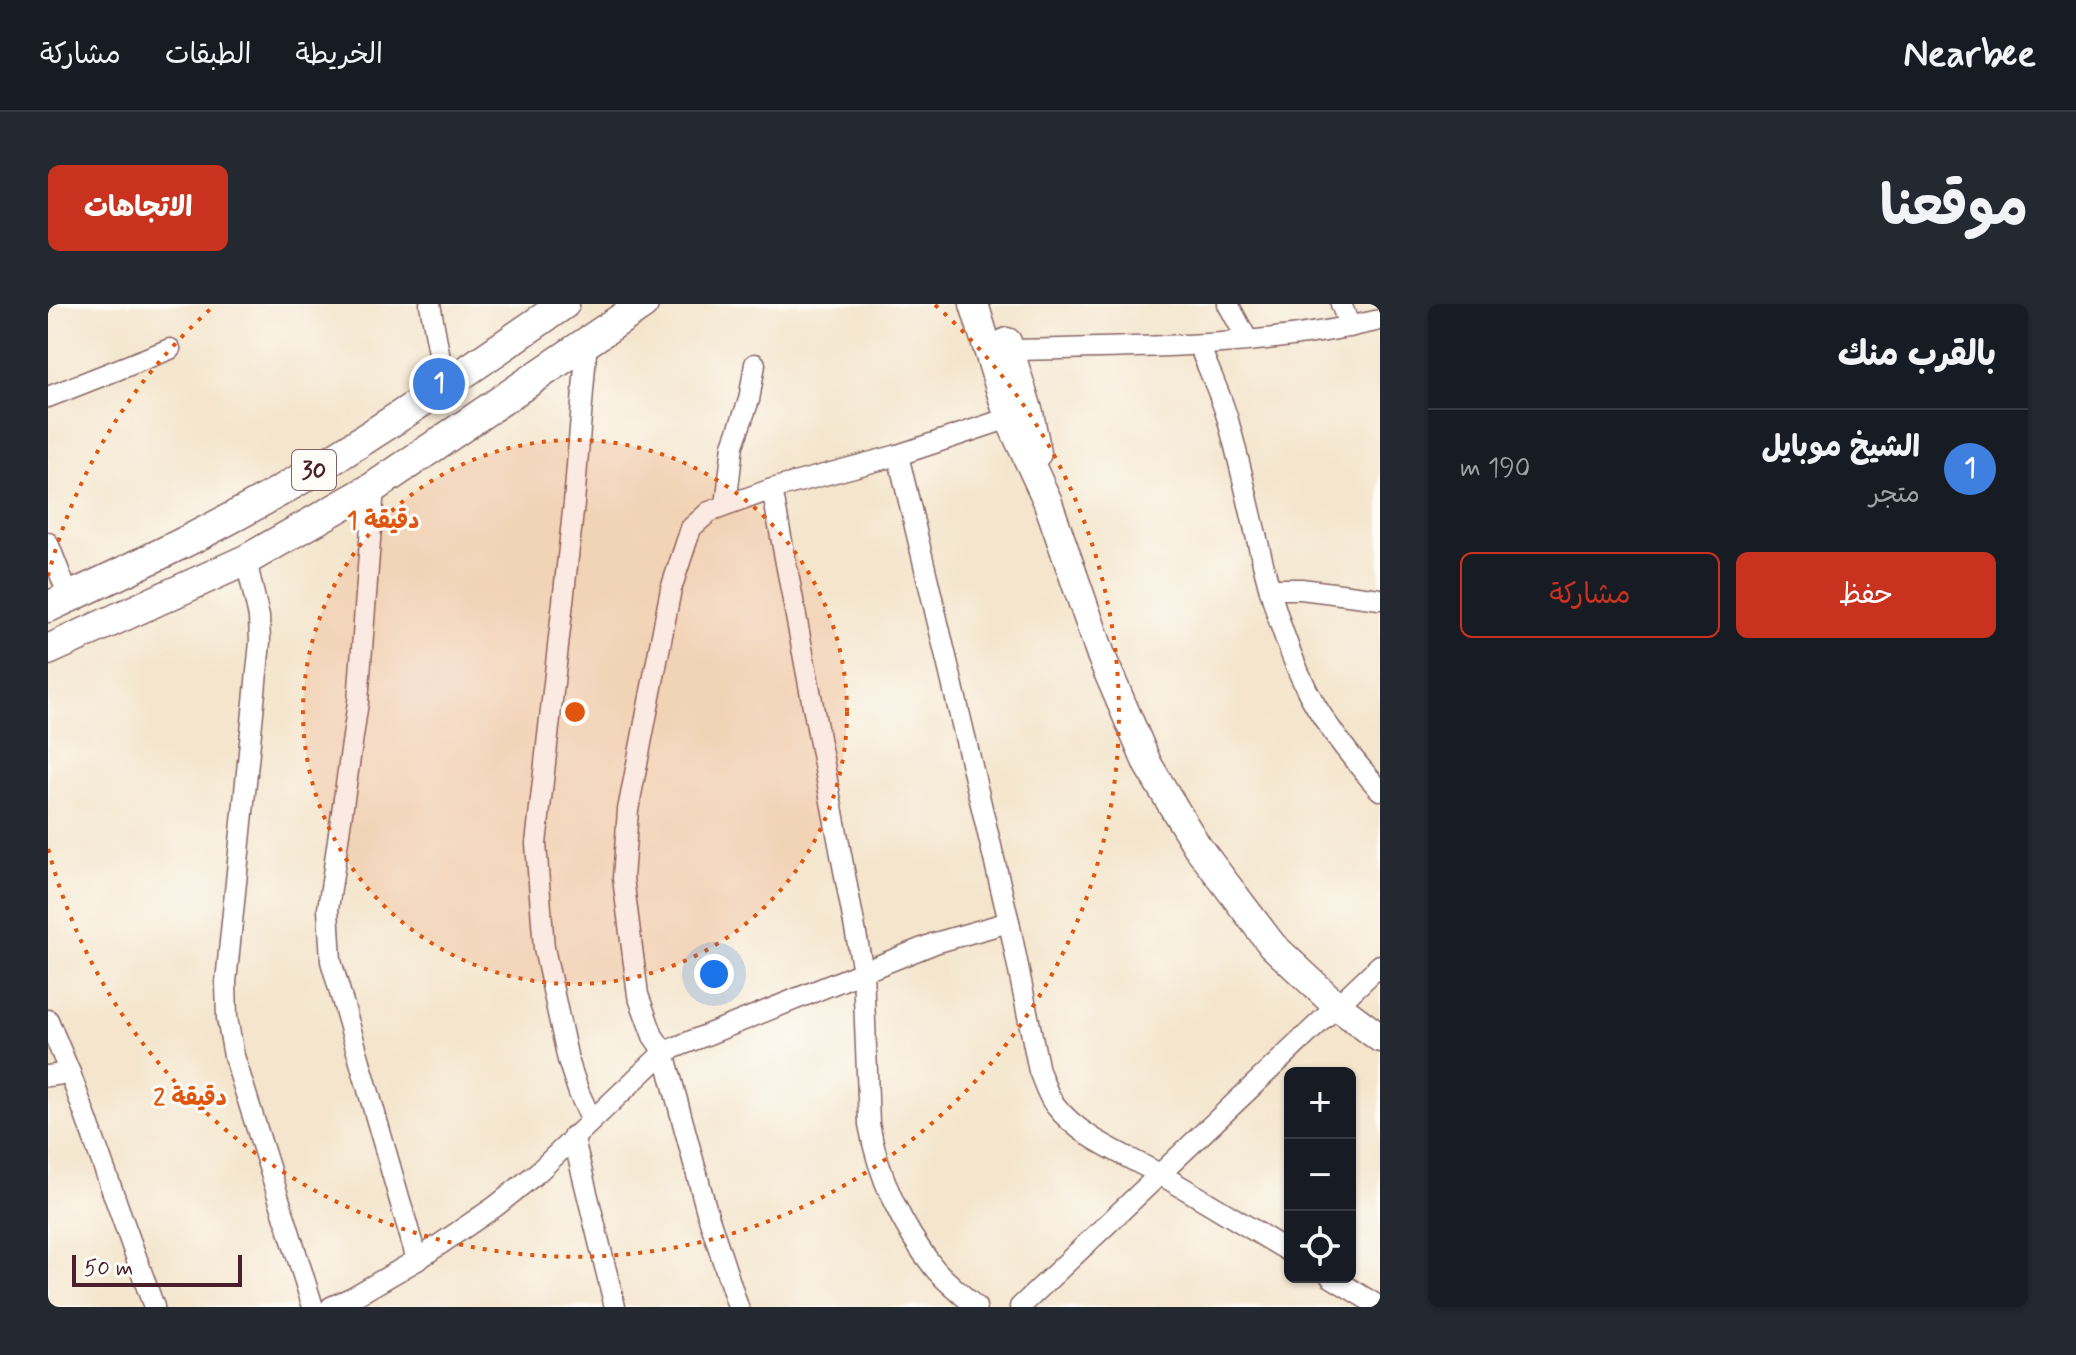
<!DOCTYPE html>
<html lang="ar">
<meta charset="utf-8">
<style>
body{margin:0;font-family:Mynerve,"Playpen Sans Arabic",sans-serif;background:#242831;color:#f1f3f6;direction:rtl}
.controls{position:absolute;right:24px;bottom:24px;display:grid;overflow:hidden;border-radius:12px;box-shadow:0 2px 6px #0004}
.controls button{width:72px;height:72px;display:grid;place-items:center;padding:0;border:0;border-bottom:2px solid #363941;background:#171b24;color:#f1f3f6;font:40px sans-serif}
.scale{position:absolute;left:24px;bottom:20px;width:170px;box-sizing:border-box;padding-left:8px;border:4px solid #4a1f2b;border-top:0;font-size:22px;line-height:28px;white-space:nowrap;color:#4a1f2b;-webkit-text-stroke:6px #fdfcf7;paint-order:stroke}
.you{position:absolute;left:666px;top:670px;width:28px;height:28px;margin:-20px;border:6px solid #fff;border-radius:50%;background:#1a73e8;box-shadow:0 0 0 12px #1a73e833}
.badge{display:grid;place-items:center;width:52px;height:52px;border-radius:50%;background:#c8321e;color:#fff;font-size:26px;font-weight:700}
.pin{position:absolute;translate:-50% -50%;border:4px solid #fff;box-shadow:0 2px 8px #0006}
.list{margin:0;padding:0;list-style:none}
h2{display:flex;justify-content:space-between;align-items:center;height:104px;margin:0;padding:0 32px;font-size:34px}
h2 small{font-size:26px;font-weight:400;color:#9ea1a6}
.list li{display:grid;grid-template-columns:52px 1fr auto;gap:24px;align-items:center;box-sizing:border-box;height:120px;padding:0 32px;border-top:2px solid #363941}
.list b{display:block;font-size:30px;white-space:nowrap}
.list p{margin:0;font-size:26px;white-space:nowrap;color:#9ea1a6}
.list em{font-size:26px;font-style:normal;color:#9ea1a6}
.actions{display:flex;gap:16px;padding:24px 32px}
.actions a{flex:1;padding:18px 0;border:2px solid #c8321e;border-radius:12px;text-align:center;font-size:28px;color:#c8321e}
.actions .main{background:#c8321e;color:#fff}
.icon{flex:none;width:44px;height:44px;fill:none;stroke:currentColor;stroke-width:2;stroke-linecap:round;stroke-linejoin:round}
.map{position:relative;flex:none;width:1332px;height:1003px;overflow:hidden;direction:ltr;border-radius:12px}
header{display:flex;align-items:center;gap:48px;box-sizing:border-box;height:112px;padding:0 40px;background:#171b24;border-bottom:2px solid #363941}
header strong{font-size:38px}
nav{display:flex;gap:44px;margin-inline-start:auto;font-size:28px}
.intro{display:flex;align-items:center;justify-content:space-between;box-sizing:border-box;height:192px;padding:0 48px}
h1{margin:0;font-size:56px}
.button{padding:20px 36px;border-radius:12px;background:#c8321e;color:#fff;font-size:28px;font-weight:700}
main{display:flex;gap:48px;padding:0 48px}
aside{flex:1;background:#171b24;border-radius:12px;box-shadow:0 2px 6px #0004}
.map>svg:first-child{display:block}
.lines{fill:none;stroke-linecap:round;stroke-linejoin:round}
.street-casing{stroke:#866463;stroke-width:23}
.secondary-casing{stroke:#866463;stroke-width:31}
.primary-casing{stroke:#866463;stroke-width:33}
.street{stroke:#fff;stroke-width:20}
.secondary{stroke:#fff;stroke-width:28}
.primary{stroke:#fff;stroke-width:30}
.ring{fill:none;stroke:#e0560e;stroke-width:4;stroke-dasharray:4 8}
.labels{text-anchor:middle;stroke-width:6;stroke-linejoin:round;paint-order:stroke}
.shield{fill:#fdfcf7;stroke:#806168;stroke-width:2}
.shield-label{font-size:24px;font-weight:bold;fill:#4a1f2b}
.centre{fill:#e0560e;stroke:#fdfcf7;stroke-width:4}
.ring-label{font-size:24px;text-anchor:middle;font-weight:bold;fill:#e0560e;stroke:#fdfcf7;stroke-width:6;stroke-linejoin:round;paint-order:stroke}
</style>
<header>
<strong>Nearbee</strong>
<nav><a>الخريطة</a><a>الطبقات</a><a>مشاركة</a></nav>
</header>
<div class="intro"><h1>موقعنا</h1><a class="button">الاتجاهات</a></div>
<main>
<aside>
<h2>بالقرب منك<small></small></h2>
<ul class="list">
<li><span class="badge" style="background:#3f7fe0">1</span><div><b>الشيخ موبايل</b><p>متجر</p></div><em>190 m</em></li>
</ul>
<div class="actions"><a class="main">حفظ</a><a>مشاركة</a></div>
</aside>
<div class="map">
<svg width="1332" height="1003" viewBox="0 0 1332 1003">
<rect width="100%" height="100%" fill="#fdfcf7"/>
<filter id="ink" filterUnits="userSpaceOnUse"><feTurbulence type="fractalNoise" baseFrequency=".0125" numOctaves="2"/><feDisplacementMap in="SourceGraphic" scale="16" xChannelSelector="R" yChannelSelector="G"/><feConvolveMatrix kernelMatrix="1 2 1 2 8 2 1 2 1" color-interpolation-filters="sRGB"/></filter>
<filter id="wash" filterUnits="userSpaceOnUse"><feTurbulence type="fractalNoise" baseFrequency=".006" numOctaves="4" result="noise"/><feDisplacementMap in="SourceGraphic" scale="32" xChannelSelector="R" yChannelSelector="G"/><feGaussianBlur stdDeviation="1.8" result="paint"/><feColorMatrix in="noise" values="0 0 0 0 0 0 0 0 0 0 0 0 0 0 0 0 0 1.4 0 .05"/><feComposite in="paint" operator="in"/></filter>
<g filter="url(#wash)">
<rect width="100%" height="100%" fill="#f4e5cc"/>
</g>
<g filter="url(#ink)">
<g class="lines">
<defs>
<g id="street">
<path d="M382,0L397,82"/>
<path d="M1180,0L1199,35"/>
<path d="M1293,0L1302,23"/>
<path d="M539,37L526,199L488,540L496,644L520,756L531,789L543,815"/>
<path d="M1151,41C1161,67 1174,93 1181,120C1206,209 1218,305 1260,388C1279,424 1305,456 1332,486"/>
<path d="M961,46C1085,43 1211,45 1332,16"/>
<path d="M0,93L122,45"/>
<path d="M850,151L961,618L991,767C996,778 999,791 1007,801C1033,835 1078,851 1115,872C1158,897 1200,923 1242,948"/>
<path d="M326,183L310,398L280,605L283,657L369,956"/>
<path d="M724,185L815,667L821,820C830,872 854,924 887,965C899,979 915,991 928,1003"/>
<path d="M678,201L685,141L701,96L707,60"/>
<path d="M0,239L21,293"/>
<path d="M198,256L211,313L212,338L178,678L179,714L186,752L265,1003"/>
<path d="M1222,285H1253L1332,295"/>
<path d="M0,716L22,769L106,1003"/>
<path d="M0,772L22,769"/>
<path d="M525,832L567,1003"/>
<path d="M1283,973L1332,1003"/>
<path d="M283,1003L305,993L369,956L448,902L490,868L616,748L887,639L961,618"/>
<path d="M690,1003L659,908L616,748L605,732L590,691L575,574L580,506L623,285L643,224L661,208L724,185L850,151L961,114"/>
<path d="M972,1003L1332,661"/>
</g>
<g id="secondary">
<path d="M926,0L961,114L999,196L1054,354L1100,461L1149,542L1224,641L1288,701L1332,734"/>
<path d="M959,38L981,109L989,149"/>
</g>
<g id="primary">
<path d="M0,303C87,263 174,222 256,173C345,119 430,59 516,0"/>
<path d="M0,346L198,256L326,183L595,0"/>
</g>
</defs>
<use href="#street" class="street-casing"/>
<use href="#secondary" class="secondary-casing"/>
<use href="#primary" class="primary-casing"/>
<use href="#street" class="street"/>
<use href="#secondary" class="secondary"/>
<use href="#primary" class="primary"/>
</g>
</g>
<circle cx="527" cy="408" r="272" fill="#e0560e" fill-opacity=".12"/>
<g class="ring">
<circle cx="527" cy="408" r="272"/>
<path d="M0 272A544 544 0 0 1 167 1M887 1A544 544 0 1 1 0 544"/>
</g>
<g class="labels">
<rect class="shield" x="244" y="146" width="44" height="40" rx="6"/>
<g class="shield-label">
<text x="266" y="174">30</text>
</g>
</g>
<circle cx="527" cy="408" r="12" class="centre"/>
<g class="ring-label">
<text x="335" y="224">1 دقيقة</text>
<text x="142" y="801">2 دقيقة</text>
</g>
</svg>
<div class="controls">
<button>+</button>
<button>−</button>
<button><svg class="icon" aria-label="locate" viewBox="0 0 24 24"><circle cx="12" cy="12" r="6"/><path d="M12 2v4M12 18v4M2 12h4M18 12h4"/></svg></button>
</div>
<div class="scale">50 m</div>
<div class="you"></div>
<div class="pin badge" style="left:391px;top:80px;background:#3f7fe0">1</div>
</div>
</main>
